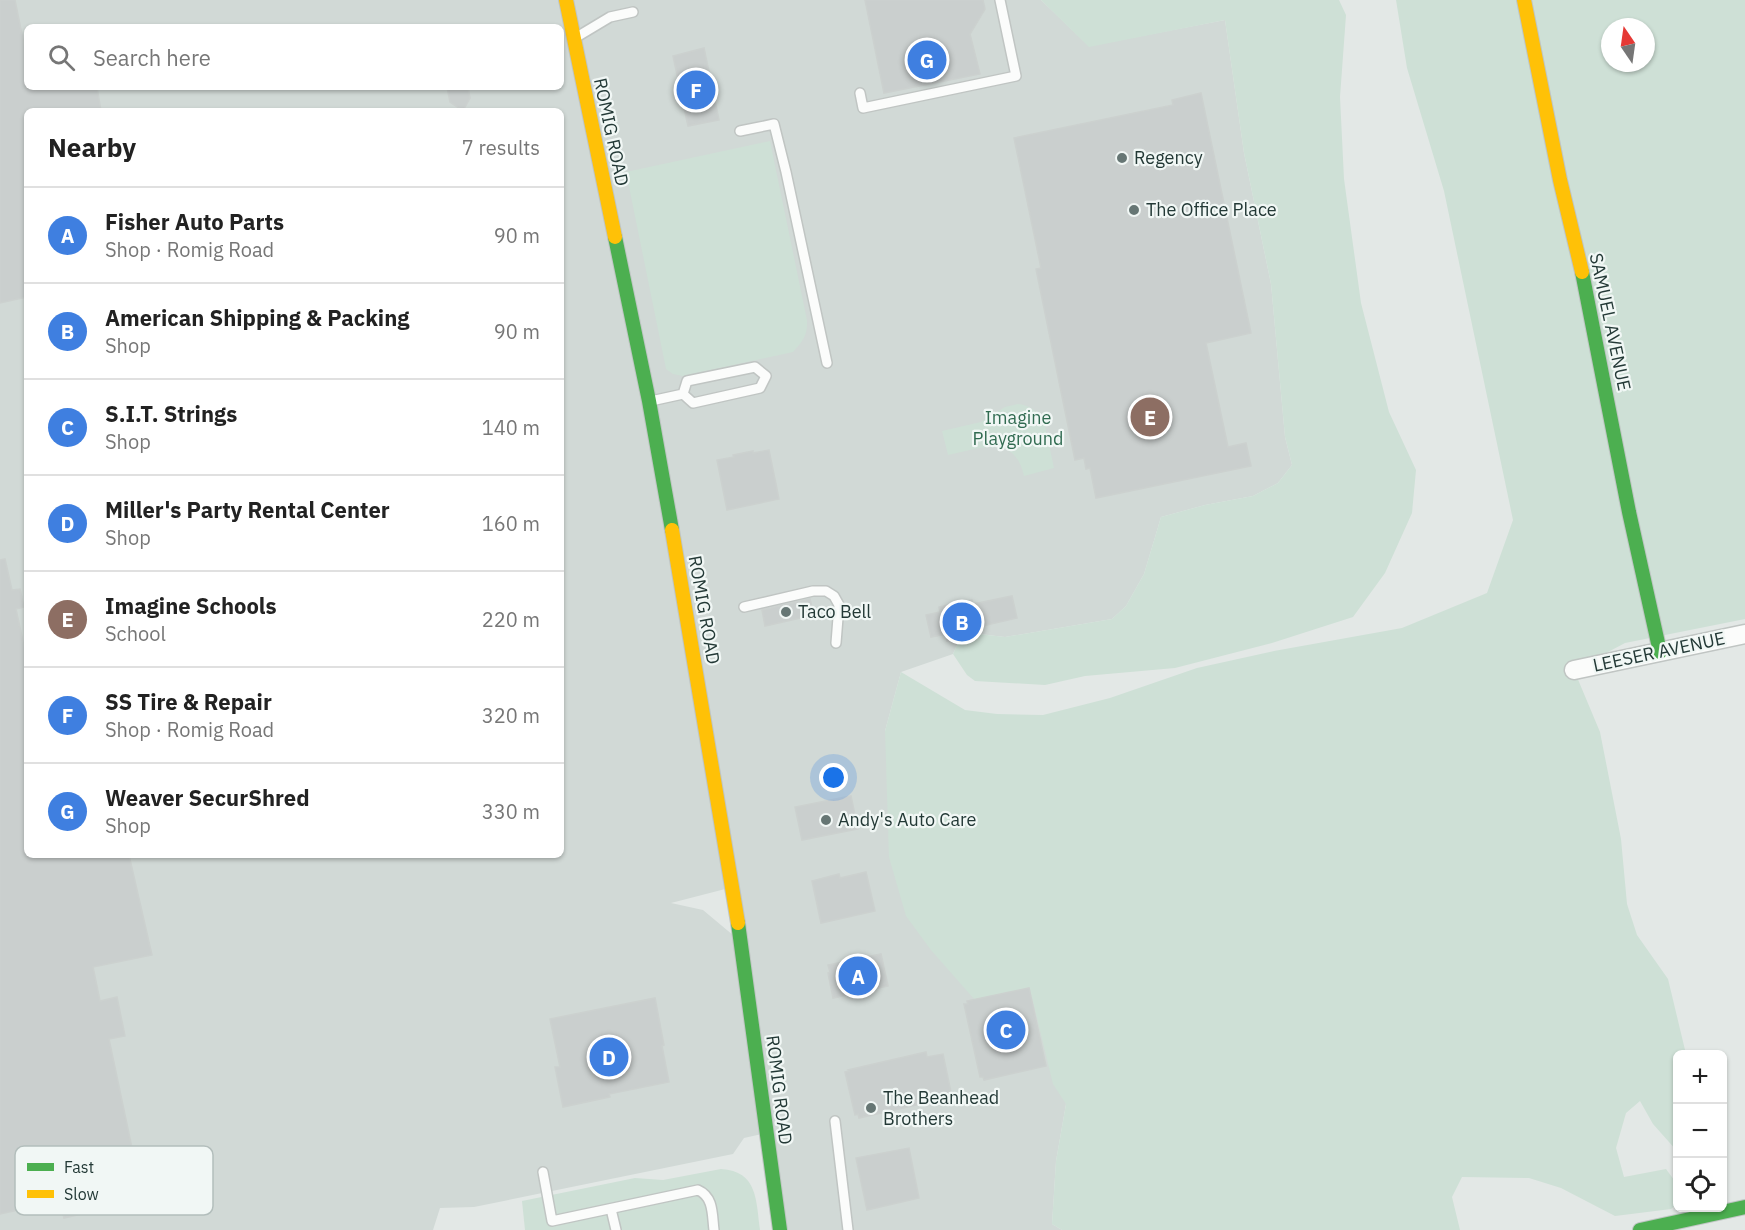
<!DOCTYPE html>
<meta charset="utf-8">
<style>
body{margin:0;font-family:"IBM Plex Sans",sans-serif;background:#f6f6f6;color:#222}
.controls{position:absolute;right:18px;bottom:18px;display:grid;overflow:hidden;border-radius:9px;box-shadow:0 2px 4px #0004}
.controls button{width:54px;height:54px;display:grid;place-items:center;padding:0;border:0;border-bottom:2px solid #e0e0e0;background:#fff;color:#222;font:30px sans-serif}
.compass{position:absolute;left:1601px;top:18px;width:54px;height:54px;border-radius:50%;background:#fff;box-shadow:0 2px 4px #0004;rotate:347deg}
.you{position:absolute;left:834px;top:778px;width:21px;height:21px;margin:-15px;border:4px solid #fff;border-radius:50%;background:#1a73e8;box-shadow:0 0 0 9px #1a73e833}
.badge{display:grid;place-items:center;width:39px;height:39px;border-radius:50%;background:#b45309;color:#fff;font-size:20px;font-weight:700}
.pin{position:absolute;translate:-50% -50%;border:3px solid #fff;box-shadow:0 2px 6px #0006}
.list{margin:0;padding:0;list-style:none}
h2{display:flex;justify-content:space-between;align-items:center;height:78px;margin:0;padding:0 24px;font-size:26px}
h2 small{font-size:20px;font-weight:400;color:#767676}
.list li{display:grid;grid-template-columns:39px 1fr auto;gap:18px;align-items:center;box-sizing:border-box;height:96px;padding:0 24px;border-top:2px solid #e0e0e0}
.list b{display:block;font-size:22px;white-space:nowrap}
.list p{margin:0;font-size:20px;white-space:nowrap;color:#767676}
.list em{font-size:20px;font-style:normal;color:#767676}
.icon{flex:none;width:33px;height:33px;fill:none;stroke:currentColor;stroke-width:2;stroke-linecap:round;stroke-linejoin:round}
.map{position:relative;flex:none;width:1745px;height:1230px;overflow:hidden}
.search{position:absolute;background:#fff;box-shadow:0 2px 4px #0004;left:24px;top:24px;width:540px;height:66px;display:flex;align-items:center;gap:15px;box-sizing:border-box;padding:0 21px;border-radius:9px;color:#767676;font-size:22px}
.panel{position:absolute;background:#fff;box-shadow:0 2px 4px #0004;left:24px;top:108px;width:540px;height:750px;border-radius:9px}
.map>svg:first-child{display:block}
.built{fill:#d1d9d6;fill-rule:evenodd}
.green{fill:#cee0d6;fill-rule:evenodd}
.building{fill:#cacfce;stroke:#ccd1cf;stroke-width:1.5}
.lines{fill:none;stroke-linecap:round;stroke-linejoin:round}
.lane-casing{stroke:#c0c5c3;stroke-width:12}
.street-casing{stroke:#c0c5c3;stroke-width:21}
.fast-casing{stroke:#bfc5c3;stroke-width:16}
.slow-casing{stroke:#bfc5c3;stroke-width:16}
.lane{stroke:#fbfcfb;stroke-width:9}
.street{stroke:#fbfcfb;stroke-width:18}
.fast{stroke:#4caf50;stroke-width:14}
.slow{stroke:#ffc107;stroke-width:14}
.poi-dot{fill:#667674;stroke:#f1f7f5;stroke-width:2}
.labels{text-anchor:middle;stroke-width:4.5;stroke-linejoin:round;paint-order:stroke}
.street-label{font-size:18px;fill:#233936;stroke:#f1f7f5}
.poi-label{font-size:18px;fill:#233936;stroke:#f1f7f5;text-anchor:start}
.park-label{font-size:18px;fill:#316b51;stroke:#f1f7f5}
.key{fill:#f1f7f5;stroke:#b3bebc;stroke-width:1.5}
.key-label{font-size:16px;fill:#233936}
</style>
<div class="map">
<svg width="1745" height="1230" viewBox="0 0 1745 1230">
<rect width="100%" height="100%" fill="#e3e8e6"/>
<path class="built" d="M0,0H1041L1089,46L1225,20L1244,153L1271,284L1285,437L1292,465L1278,483L1253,496L1205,505L1161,517L1144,574L1126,606L1112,619L1005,637L979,634L960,638L953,654L901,672L885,731L1045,982L1066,1104L1056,1161L1052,1224L1062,1230H780L766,1133L744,1138L733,1154L474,1207L440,1208L433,1230H0ZM27,27H561V87H27ZM27,111H561V855H27ZM733,887L740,941L703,910L671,903Z"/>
<g class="green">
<path d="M1041,0H1339L1346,15L1340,97L1344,179L1361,303L1389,412L1416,470L1412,513L1385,573L1353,617L1272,643L1175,668L1085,676L1045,685L975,681L967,675L953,654L960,638L979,634L1005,637L1112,619L1126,606L1144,574L1161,517L1205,505L1253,496L1278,483L1292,465L1285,437L1271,284L1244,153L1225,20L1089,47Z"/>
<path d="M1396,0H1745V619L1625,643L1574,670L1600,732L1621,839L1627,904L1637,935L1668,979L1686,1054H1678L1677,1151L1653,1124L1640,1101L1626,1113L1616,1148L1624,1177L1666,1169L1677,1184V1204L1671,1209L1615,1216L1561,1188L1529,1178L1462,1177L1452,1197L1460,1230H1062L1052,1224L1056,1161L1066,1104L1053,1084L1030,989L975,1000L931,950L906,916L889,857L885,731L901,672L965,710L997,714L1043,715L1110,698L1197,668L1274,651L1402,628L1487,593L1513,520L1444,191L1407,68ZM1610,27H1646V63H1610Z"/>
<path d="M770,141L807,320C808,335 803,341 793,352L683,376L673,374L666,369L626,172Z"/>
<path d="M1018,404C1028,405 1039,411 1044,421L1054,468L1024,476C1015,433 978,449 948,455L942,431L981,422L1005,407Z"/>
<path d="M1723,1111L1727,1112L1726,1147L1723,1150Z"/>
<path d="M721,1169C758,1171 756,1201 760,1230H525L522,1201L635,1178L663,1180Z"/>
</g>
<g class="building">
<path d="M0,0H15L27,59V87H97L101,111H27V297L0,303Z"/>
<path d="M865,0H983L985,9L970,34L980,74L884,93Z"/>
<path d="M704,48L719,120L688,126L673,56Z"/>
<path d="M447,87H468L470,98L463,111L450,102Z"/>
<path d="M1201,93L1251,333L1206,343L1228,447L1246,443L1251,466L1096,498L1090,468L1086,469L1084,458L1075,460L1036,269L1041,268L1014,138L1173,105L1172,100Z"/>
<path d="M769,450L779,499L727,510L717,460L734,457L733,455L753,451V453Z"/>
<path d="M5,559L12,590L20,589L24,607L16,609L27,660V855H129L152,955L93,967L100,1001L117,997L125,1036L109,1039L143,1200L64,1218L60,1201L0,1214V560Z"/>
<path d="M1012,596L1017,618L978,627L979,634L947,641L946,634L931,637L926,615L940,612L939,607L972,600L973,604Z"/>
<path d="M810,599L814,615L765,626L762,610Z"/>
<path d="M851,796L858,829L802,840L795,807Z"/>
<path d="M866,872L875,911L821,923L812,881L839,874L840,878Z"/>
<path d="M881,954L888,986L833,998L828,973L830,972L828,965Z"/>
<path d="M1029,988L1046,1066L984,1080L983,1077H980L964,1004H968L967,1001Z"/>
<path d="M655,998L664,1045L662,1046L669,1082L609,1094L610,1097L563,1107L555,1067H560L550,1019Z"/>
<path d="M926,1052L927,1057L943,1054L952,1097L859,1118L858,1114L855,1115L845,1072L849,1071L848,1070Z"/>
<path d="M909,1148L919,1198L867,1210L856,1158Z"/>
</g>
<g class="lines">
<defs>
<g id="lane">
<path d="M575,38L610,17L633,12"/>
<path d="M860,93L863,108L1016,76L1000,0"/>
<path d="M740,131L774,124L786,172L827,363"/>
<path d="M651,401L683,394L693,403L760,388L766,376L755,367L687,381L683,394"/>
<path d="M744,607L813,591H826L834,596L839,605L836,643"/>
<path d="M835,1121L848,1230"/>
<path d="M543,1172L552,1221L698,1190C714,1197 712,1215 714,1230"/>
<path d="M611,1209L616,1230"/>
</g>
<path id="street" d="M1574,670L1745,634"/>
<g id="fast">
<path d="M615,237L649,401L672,530"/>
<path d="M1582,272L1629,512L1660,652"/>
<path d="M738,923L780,1230"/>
<path d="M1640,1230L1745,1207"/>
</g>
<g id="slow">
<path d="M566,0L615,237"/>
<path d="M1524,0L1560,180L1582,272"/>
<path d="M672,530L738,923"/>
</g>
</defs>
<use href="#lane" class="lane-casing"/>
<use href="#street" class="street-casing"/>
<use href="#fast" class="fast-casing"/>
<use href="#slow" class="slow-casing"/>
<use href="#lane" class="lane"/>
<use href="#street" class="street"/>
<use href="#fast" class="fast"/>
<use href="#slow" class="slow"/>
</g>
<g class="poi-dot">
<circle cx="1122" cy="158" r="6"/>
<circle cx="1134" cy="210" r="6"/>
<circle cx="786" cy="612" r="6"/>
<circle cx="826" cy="820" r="6"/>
<circle cx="871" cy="1108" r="6"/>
</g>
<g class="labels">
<g class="street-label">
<text transform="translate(611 132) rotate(78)" y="6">ROMIG ROAD</text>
<text transform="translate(1610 322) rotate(78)" y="6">SAMUEL AVENUE</text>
<text transform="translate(704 610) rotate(80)" y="6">ROMIG ROAD</text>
<text transform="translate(1659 652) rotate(-12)" y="6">LEESER AVENUE</text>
<text transform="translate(779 1090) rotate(83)" y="6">ROMIG ROAD</text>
</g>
<g class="poi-label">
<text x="1134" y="164">Regency</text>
<text x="1146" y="216">The Office Place</text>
<text x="798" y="618">Taco Bell</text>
<text x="838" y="826">Andy's Auto Care</text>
<text x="883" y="1104">The Beanhead<tspan x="883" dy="21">Brothers</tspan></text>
</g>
<g class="park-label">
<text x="1018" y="424">Imagine<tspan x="1018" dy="21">Playground</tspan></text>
</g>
</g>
<rect x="15" y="1146" width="198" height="69" rx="9" class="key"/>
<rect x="27" y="1163" width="27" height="8" fill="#4caf50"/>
<rect x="27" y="1190" width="27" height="8" fill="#ffc107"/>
<g class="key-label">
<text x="64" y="1173">Fast</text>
<text x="64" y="1200">Slow</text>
</g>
</svg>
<div class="controls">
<button>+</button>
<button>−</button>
<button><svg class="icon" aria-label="locate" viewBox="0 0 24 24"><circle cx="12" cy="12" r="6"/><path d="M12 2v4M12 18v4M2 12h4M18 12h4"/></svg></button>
</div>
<svg class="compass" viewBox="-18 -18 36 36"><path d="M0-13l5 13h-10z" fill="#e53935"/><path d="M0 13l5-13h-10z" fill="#767676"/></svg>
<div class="you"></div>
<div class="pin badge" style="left:858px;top:976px;background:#3f7fe0">A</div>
<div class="pin badge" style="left:962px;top:622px;background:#3f7fe0">B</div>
<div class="pin badge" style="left:1006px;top:1030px;background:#3f7fe0">C</div>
<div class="pin badge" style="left:609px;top:1057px;background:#3f7fe0">D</div>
<div class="pin badge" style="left:1150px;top:417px;background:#8d6e63">E</div>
<div class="pin badge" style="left:696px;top:90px;background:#3f7fe0">F</div>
<div class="pin badge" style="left:927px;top:60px;background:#3f7fe0">G</div>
<div class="search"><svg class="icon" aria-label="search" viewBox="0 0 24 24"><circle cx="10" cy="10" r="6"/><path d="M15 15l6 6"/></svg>Search here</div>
<section class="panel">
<h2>Nearby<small>7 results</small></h2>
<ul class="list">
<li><span class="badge" style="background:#3f7fe0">A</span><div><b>Fisher Auto Parts</b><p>Shop · Romig Road</p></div><em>90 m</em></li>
<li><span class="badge" style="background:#3f7fe0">B</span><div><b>American Shipping &amp; Packing</b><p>Shop</p></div><em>90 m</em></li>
<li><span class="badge" style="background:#3f7fe0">C</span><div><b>S.I.T. Strings</b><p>Shop</p></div><em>140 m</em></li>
<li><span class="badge" style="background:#3f7fe0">D</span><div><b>Miller's Party Rental Center</b><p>Shop</p></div><em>160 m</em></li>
<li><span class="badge" style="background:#8d6e63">E</span><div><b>Imagine Schools</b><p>School</p></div><em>220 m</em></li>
<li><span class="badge" style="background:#3f7fe0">F</span><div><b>SS Tire &amp; Repair</b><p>Shop · Romig Road</p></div><em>320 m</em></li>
<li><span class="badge" style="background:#3f7fe0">G</span><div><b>Weaver SecurShred</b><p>Shop</p></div><em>330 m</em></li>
</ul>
</section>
</div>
